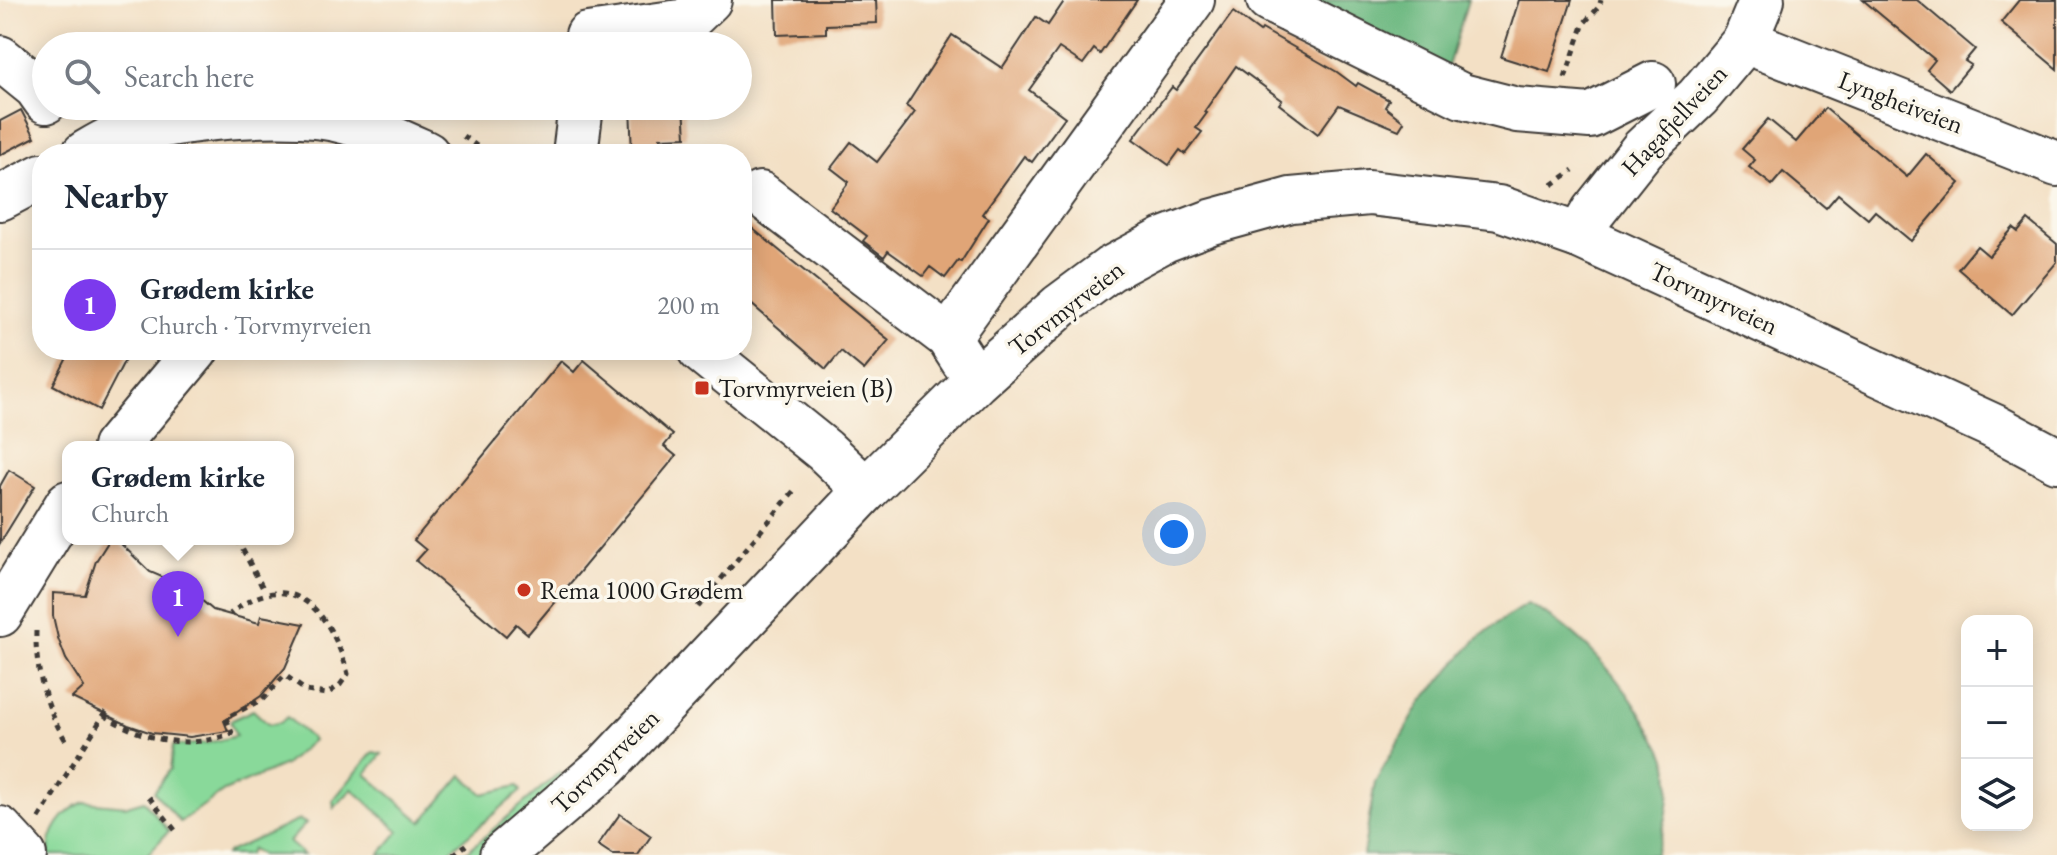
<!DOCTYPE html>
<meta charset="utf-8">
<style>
body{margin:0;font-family:"EB Garamond",serif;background:#f6f6f7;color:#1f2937}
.controls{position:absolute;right:24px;bottom:24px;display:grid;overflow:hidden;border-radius:16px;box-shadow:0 4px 20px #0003}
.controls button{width:72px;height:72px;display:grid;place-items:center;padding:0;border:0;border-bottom:2px solid #e0e1e3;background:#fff;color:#1f2937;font:40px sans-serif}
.you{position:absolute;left:1174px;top:534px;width:28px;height:28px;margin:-20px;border:6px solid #fff;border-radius:50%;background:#1a73e8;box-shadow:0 0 0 12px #1a73e833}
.badge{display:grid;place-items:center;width:52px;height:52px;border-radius:50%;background:#7c3aed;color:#fff;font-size:26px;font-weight:700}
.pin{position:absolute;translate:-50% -66px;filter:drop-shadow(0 2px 4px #0008)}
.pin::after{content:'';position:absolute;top:42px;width:28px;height:24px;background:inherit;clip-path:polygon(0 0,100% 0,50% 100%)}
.popup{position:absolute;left:62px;top:441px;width:232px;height:104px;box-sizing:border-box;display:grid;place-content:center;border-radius:16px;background:#fff;filter:drop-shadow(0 2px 6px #0005);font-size:26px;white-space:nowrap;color:#747a83}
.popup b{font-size:30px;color:#1f2937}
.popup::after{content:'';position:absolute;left:50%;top:100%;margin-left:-16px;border:16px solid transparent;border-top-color:#fff}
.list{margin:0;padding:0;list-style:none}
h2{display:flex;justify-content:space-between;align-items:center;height:104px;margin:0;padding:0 32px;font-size:34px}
h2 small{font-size:26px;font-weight:400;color:#747a83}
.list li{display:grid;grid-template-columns:52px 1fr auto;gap:24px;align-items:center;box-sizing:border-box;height:112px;padding:0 32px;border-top:2px solid #e0e1e3}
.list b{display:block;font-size:30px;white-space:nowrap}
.list p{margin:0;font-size:26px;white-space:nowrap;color:#747a83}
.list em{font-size:26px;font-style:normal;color:#747a83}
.icon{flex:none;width:44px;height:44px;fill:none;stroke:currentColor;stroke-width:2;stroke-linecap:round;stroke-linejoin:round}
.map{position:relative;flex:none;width:2057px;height:855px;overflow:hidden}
.search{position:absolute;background:#fff;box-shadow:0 4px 20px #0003;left:32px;top:32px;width:720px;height:88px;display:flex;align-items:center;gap:20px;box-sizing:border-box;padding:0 28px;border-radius:44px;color:#747a83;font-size:30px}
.panel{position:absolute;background:#fff;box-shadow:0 4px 20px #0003;left:32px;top:144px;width:720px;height:216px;border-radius:32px}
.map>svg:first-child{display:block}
.green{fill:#89d99a;stroke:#527a5b;stroke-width:2}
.forest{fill:#6eb982;stroke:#456a4f;stroke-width:2}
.building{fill:#e0a577}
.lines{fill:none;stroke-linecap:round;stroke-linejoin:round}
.minor-casing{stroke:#3c3935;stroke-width:48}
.path{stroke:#3c3935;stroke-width:5;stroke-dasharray:6 6;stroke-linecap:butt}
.minor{stroke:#fff;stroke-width:44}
.poi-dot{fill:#c8321e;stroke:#fbf7ec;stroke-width:3}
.labels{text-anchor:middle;stroke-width:7;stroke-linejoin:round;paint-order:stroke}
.street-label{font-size:26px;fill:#1c1c1c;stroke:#fbf7ec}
.poi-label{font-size:26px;fill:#1c1c1c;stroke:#fbf7ec;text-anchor:start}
</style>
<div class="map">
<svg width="2057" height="855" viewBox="0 0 2057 855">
<rect width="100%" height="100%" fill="#fbf7ec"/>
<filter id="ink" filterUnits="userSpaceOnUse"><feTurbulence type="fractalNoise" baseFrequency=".0125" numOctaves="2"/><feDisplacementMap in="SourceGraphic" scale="16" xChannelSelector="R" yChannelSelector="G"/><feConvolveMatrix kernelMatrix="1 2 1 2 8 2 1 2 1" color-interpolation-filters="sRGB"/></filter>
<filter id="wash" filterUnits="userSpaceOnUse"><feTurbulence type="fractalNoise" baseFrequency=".006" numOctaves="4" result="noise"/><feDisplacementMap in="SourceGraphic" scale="32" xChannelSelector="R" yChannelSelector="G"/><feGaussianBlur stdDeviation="1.8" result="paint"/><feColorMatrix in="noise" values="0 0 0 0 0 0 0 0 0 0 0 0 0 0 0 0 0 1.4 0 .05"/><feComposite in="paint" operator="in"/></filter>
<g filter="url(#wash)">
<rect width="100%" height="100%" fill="#f3e0c5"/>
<g class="green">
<path d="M253,710L269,725L281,722L287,717L313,740L285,765L224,791L180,822L154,792L170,769L173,746L208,743L236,736L230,721Z"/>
<path d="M373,752L382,754L366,774L422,822L462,775L483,794L518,786L521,791L445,855H379L399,831L352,789L334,808L333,800Z"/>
<path d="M560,772L562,778L482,855H463Z"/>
<path d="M144,801L169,831L147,855H49C48,832 63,810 85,802L127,806Z"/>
<path d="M299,820L306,823L289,842L304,855H261L252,849L248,855H226L228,852Z"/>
</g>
<g class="forest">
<path d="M1257,0H1468L1443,83Z"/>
<path d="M1527,604C1579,628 1624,682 1651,731C1657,741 1665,752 1668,764C1674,795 1665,826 1655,855H1363L1375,782L1422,701L1476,640L1500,621Z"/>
</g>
<g id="blocks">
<g class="building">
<path d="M776,0H876L877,23L826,25V33L777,35Z"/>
<path d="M1065,0H1137L1100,54L1094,49L1083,64L1059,48L1029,90L1065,117L1032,162L1024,156L982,214L989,218L961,262L958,261L945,278L930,267L923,276L888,251L884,257L863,241L867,236L830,208L849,182L831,168L851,142L877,162L915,112L906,106L952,35L1002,68L1036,17L1048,25Z"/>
<path d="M1519,0H1572L1549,72L1501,57Z"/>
<path d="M1863,0H1917L1975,49L1965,61L1971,65L1950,90L1927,70L1935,60Z"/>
<path d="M2019,0H2057V69L2001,22Z"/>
<path d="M1233,12L1260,32L1262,29L1337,72L1356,86L1358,83L1389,100L1385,107L1404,122L1399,130L1339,105L1318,134L1279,104L1282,100L1236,66L1204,112L1207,113L1196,128L1202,132L1185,154L1180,150L1169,165L1133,139L1172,87L1176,90Z"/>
<path d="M630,106H684L686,137L660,138L661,154H632Z"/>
<path d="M1825,108L1907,177L1926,154L1960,183L1911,241L1875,211L1868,219L1838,194L1826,208L1783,172L1772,185L1749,167L1755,160L1742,149L1768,119L1796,142Z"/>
<path d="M21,110L35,137L0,155V121Z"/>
<path d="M742,220L889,340L864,370L841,351L826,369L742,296Z"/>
<path d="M2028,220L2057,244V262L2012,315L1958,269L1977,246L1989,256L2013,228L2018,232Z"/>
<path d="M71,350H130L99,410L53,385Z"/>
<path d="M584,360L673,435L664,446L676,456L528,634L516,624L506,636L416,561L426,550L414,540L561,361L574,372Z"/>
<path d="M9,470L35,486L0,543V486Z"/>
<path d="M110,539H116L150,572L186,587L213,610L259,623L261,616L304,624L285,668L261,696L224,721L228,731L190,737L152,733L128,725L72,698L84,687L66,659L58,638L53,616V593L85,595L96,561Z"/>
<path d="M620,814L651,836L638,855H613L598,845Z"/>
</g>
</g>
</g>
<g filter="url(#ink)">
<use href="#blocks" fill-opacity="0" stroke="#3c3935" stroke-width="2"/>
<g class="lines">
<defs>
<g id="minor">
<path d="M1269,0L1462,96L1517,110L1590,116L1653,84"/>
<path d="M588,35L687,21L709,0"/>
<path d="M1745,41L2057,164"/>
<path d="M0,58L36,87L46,101"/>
<path d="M84,154C94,148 105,141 116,137C170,119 267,110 323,117C356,121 396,140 427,154"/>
<path d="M575,154L581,106"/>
<path d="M760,194L948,337L964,362"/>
<path d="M0,198L42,176"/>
<path d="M1579,236L1593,212L1643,149L1698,97L1745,41L1762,0"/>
<path d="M948,337L1192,0"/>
<path d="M700,350L824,450L866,490"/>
<path d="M115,447L196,350"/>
<path d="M0,614L68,503"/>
<path d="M0,829L24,855"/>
<path d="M502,855L606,766L866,490L976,381L1060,306L1110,269L1164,240L1211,222L1291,200L1369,193L1499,208L1579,236L1993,426L2057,460"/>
</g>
</defs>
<use href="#minor" class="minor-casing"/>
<g class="path">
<path d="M1565,78L1584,23L1599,7L1601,0"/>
<path d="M463,136L488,154"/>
<path d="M1552,185L1573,170"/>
<path d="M237,539L265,592"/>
<path d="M698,607L797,487"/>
<path d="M36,631C35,670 46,708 66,741"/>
<path d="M104,715C143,740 188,751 232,733L226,718L263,699L285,675L306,691L327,694L340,685L348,674C331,612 292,563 230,614"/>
<path d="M149,797L175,830"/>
<path d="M39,818L107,710"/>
<path d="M453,855L466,845"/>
</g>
<use href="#minor" class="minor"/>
</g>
</g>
<g class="poi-dot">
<rect x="694" y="380" width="16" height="16" rx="4"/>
<circle cx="524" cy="590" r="8"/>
</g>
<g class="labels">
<g class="street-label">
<text transform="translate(1901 102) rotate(21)" y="9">Lyngheiveien</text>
<text transform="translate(1674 120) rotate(-47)" y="9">Hagafjellveien</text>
<text transform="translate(1714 298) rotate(25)" y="9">Torvmyrveien</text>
<text transform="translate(1066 308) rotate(-38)" y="9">Torvmyrveien</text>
<text transform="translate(605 761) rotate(-44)" y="9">Torvmyrveien</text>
</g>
<g class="poi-label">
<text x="718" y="397">Torvmyrveien (B)</text>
<text x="540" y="599">Rema 1000 Grødem</text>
</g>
</g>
</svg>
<div class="controls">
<button>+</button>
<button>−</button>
<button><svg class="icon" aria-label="layers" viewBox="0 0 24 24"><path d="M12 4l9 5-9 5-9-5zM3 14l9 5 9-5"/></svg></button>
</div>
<div class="you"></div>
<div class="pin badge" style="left:178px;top:637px">1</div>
<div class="popup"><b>Grødem kirke</b>Church</div>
<div class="search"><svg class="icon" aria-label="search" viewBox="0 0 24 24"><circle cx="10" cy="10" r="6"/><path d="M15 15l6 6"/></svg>Search here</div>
<section class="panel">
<h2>Nearby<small></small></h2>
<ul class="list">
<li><span class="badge">1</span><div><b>Grødem kirke</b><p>Church · Torvmyrveien</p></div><em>200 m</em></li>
</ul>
</section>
</div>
